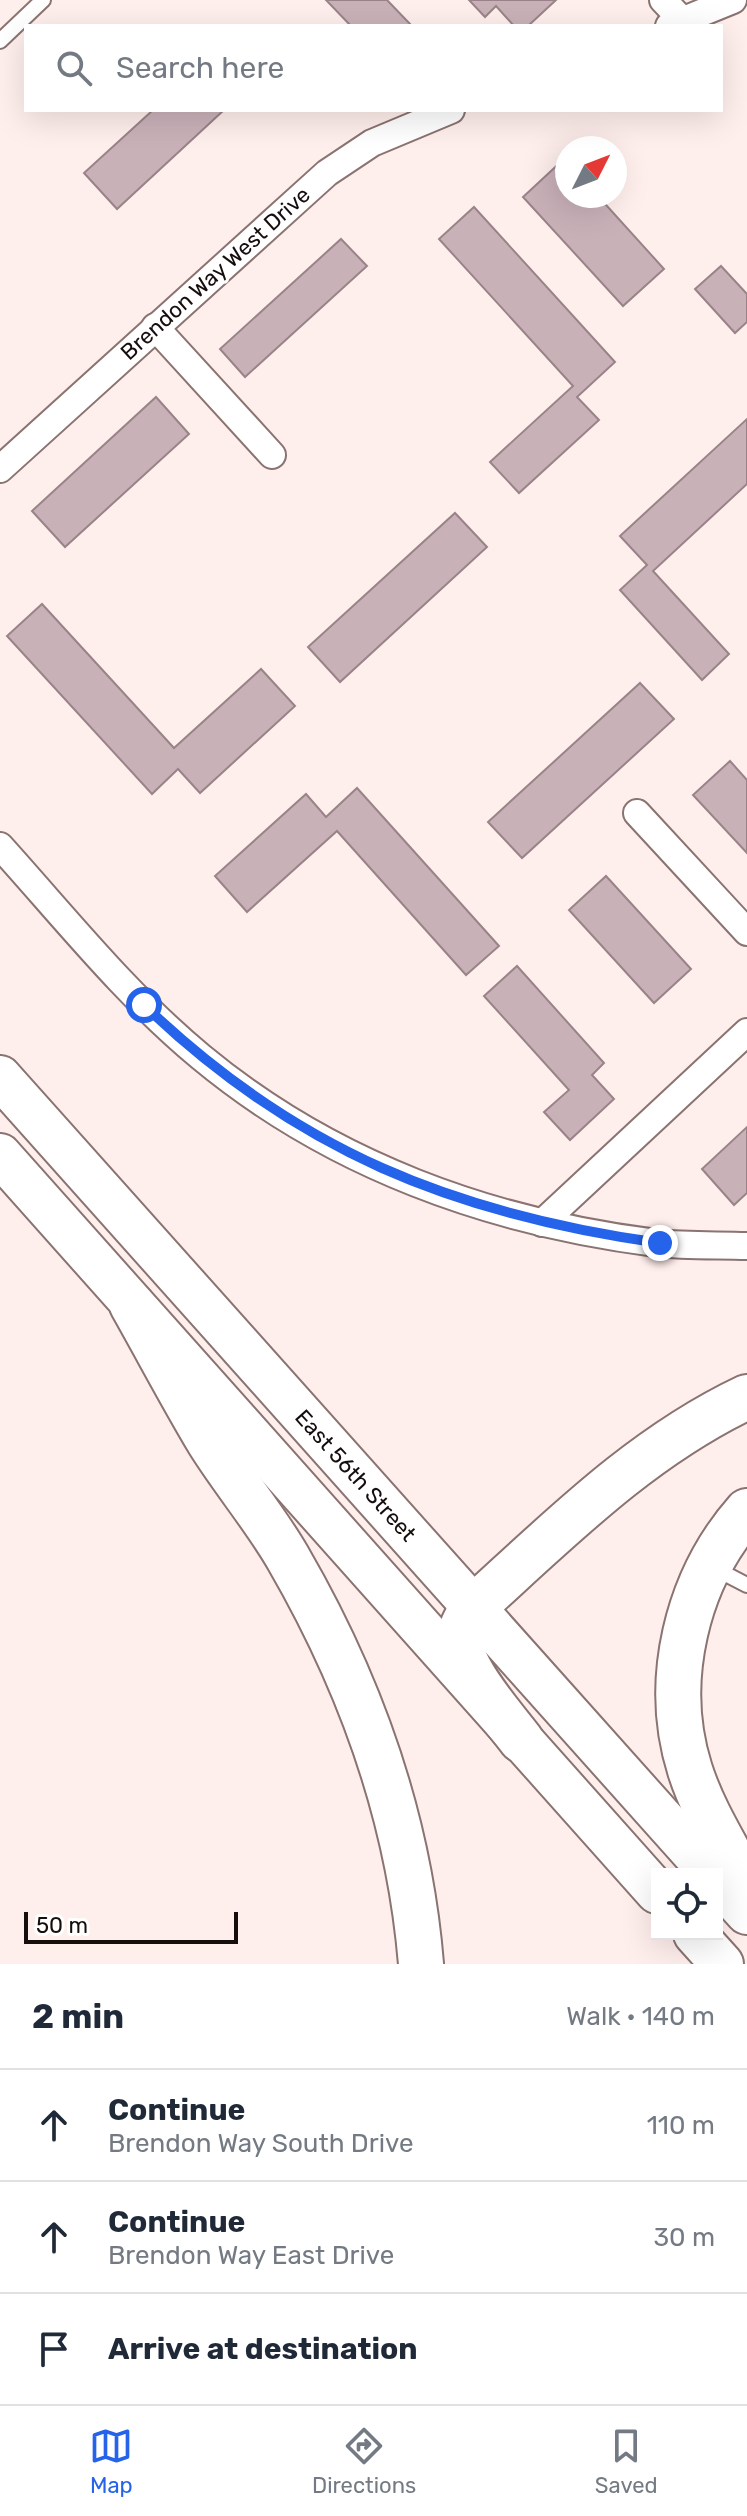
<!DOCTYPE html>
<meta charset="utf-8">
<style>
body{margin:0;font-family:Rubik,sans-serif;background:#f2f2f3;color:#1f2937}
.controls{position:absolute;right:24px;bottom:24px;display:grid;overflow:hidden;border-radius:0px;box-shadow:0 8px 32px #0002}
.controls button{width:72px;height:72px;display:grid;place-items:center;padding:0;border:0;border-bottom:2px solid #e0e1e3;background:#fff;color:#1f2937;font:40px sans-serif}
.compass{position:absolute;left:555px;top:136px;width:72px;height:72px;border-radius:50%;background:#fff;box-shadow:0 8px 32px #0002;rotate:48deg}
.scale{position:absolute;left:24px;bottom:20px;width:214px;box-sizing:border-box;padding-left:8px;border:4px solid #160e0d;border-top:0;font-size:22px;line-height:28px;white-space:nowrap;color:#160e0d;-webkit-text-stroke:6px #fff;paint-order:stroke}
.stop{position:absolute;width:24px;height:24px;margin:-18px;border:6px solid #2563eb;border-radius:50%;background:#fff}
.stop.end{background:#2563eb;border-color:#fff;box-shadow:0 2px 8px #0008}
.list{margin:0;padding:0;list-style:none}
h2{display:flex;justify-content:space-between;align-items:center;height:104px;margin:0;padding:0 32px;font-size:34px}
h2 small{font-size:26px;font-weight:400;color:#747a83}
.list li{display:grid;grid-template-columns:52px 1fr auto;gap:24px;align-items:center;box-sizing:border-box;height:112px;padding:0 32px;border-top:2px solid #e0e1e3}
.list b{display:block;font-size:30px;white-space:nowrap}
.list p{margin:0;font-size:26px;white-space:nowrap;color:#747a83}
.list em{font-size:26px;font-style:normal;color:#747a83}
.icon{flex:none;width:44px;height:44px;fill:none;stroke:currentColor;stroke-width:2;stroke-linecap:round;stroke-linejoin:round}
.map{position:relative;flex:none;width:747px;height:1964px;overflow:hidden}
.search{position:absolute;background:#fff;box-shadow:0 8px 32px #0002;left:24px;right:24px;top:24px;height:88px;display:flex;align-items:center;gap:20px;box-sizing:border-box;padding:0 28px;border-radius:0px;color:#747a83;font-size:30px}
.sheet{height:440px;background:#fff}
nav{display:flex;justify-content:space-around;align-items:center;box-sizing:border-box;height:112px;border-top:2px solid #e0e1e3;background:#fff;font-size:22px;color:#747a83}
nav a{display:grid;justify-items:center;gap:4px}
nav .on{color:#2563eb}
.map>svg:first-child{display:block}
.building{fill:#c9b1b8;stroke:#998389;stroke-width:2}
.lines{fill:none;stroke-linecap:round;stroke-linejoin:round}
.service-casing{stroke:#8a7371;stroke-width:18}
.minor-casing{stroke:#8a7371;stroke-width:30}
.primary-casing{stroke:#8a7371;stroke-width:46}
.motorway-casing{stroke:#8a7371;stroke-width:48}
.service{stroke:#fff;stroke-width:14}
.minor{stroke:#fff;stroke-width:26}
.primary{stroke:#fff;stroke-width:42}
.motorway{stroke:#fff;stroke-width:44}
.route{stroke:#2563eb;stroke-width:10}
.labels{text-anchor:middle;stroke-width:6;stroke-linejoin:round;paint-order:stroke}
.street-label{font-size:22px;fill:#160e0d;stroke:#fff}
</style>
<div class="map">
<svg width="747" height="1964" viewBox="0 0 747 1964">
<rect width="100%" height="100%" fill="#feeeec"/>
<g class="building">
<path d="M326,0H387L412,26H351Z"/>
<path d="M469,0H556L528,26H514L496,6L485,17Z"/>
<path d="M153,110H224L117,209L84,173Z"/>
<path d="M564,159L567,196H598L664,269L623,306L523,197Z"/>
<path d="M474,207L615,362L577,397L599,420L519,493L490,462L573,386L439,239Z"/>
<path d="M341,239L367,266L245,377L220,349Z"/>
<path d="M721,266L747,294V322L735,333L695,289Z"/>
<path d="M156,397L189,434L65,547L32,511Z"/>
<path d="M747,419V484L653,571L729,654L702,680L620,590L647,565L620,536Z"/>
<path d="M455,513L487,547L340,682L308,647Z"/>
<path d="M42,604L174,748L261,669L295,706L200,793L178,769L152,794L7,636Z"/>
<path d="M640,683L674,719L522,858L488,822Z"/>
<path d="M730,761L747,780V853L693,795Z"/>
<path d="M357,788L499,946L466,975L337,831L247,912L215,876L306,794L326,817Z"/>
<path d="M606,876L691,969L654,1003L569,910Z"/>
<path d="M517,966L604,1063L592,1075L614,1099L570,1140L544,1112L569,1090L484,996Z"/>
<path d="M747,1127V1193L734,1205L702,1169Z"/>
</g>
<g class="lines">
<defs>
<g id="service">
<path d="M0,41L43,0"/>
<path d="M714,1568L747,1585"/>
</g>
<g id="minor">
<path d="M663,0L683,21"/>
<path d="M669,26L733,0"/>
<path d="M155,327L272,455"/>
<path d="M0,469L327,173L372,143L451,110"/>
<path d="M637,813L747,932"/>
<path d="M0,846C65,918 126,995 201,1057C331,1165 490,1222 656,1243C686,1246 717,1245 747,1246"/>
<path d="M542,1223L747,1032"/>
</g>
<g id="primary">
<path d="M0,1077L712,1874"/>
<path d="M0,1155L657,1892"/>
<path d="M717,1880L747,1913"/>
<path d="M695,1934L722,1964"/>
</g>
<g id="motorway">
<path d="M132,1305C158,1351 182,1397 209,1442C234,1482 265,1518 288,1558C361,1684 409,1818 421,1964"/>
<path d="M747,1511C686,1580 662,1682 690,1770C703,1811 727,1848 747,1886"/>
<path d="M521,1740C503,1716 458,1667 460,1636C461,1625 468,1615 474,1607C560,1529 641,1447 747,1397"/>
</g>
</defs>
<use href="#service" class="service-casing"/>
<use href="#minor" class="minor-casing"/>
<use href="#primary" class="primary-casing"/>
<use href="#motorway" class="motorway-casing"/>
<use href="#service" class="service"/>
<use href="#minor" class="minor"/>
<use href="#primary" class="primary"/>
<use href="#motorway" class="motorway"/>
</g>
<g class="lines">
<path class="route" d="M144,1005C296,1151 454,1214 660,1243"/>
</g>
<g class="labels">
<g class="street-label">
<text transform="translate(215 273) rotate(-42)" y="8">Brendon Way West Drive</text>
<text transform="translate(356 1475) rotate(48)" y="8">East 56th Street</text>
</g>
</g>
</svg>
<div class="controls">
<button><svg class="icon" aria-label="locate" viewBox="0 0 24 24"><circle cx="12" cy="12" r="6"/><path d="M12 2v4M12 18v4M2 12h4M18 12h4"/></svg></button>
</div>
<svg class="compass" viewBox="-18 -18 36 36"><path d="M0-13l5 13h-10z" fill="#e53935"/><path d="M0 13l5-13h-10z" fill="#747a83"/></svg>
<div class="scale">50 m</div>
<div class="stop" style="left:144px;top:1005px"></div>
<div class="stop end" style="left:660px;top:1243px"></div>
<div class="search"><svg class="icon" aria-label="search" viewBox="0 0 24 24"><circle cx="10" cy="10" r="6"/><path d="M15 15l6 6"/></svg>Search here</div>
</div>
<section class="sheet">
<h2>2 min<small>Walk · 140 m</small></h2>
<ul class="list">
<li><svg class="icon" aria-label="ahead" viewBox="0 0 24 24"><path d="M12 20V5M6 11l6-6 6 6"/></svg><div><b>Continue</b><p>Brendon Way South Drive</p></div><em>110 m</em></li>
<li><svg class="icon" aria-label="ahead" viewBox="0 0 24 24"><path d="M12 20V5M6 11l6-6 6 6"/></svg><div><b>Continue</b><p>Brendon Way East Drive</p></div><em>30 m</em></li>
<li><svg class="icon" aria-label="arrive" viewBox="0 0 24 24"><path d="M6 21V4h12l-3 4 3 4H6"/></svg><div><b>Arrive at destination</b></div></li>
</ul>
</section>
<nav>
<a class="on"><svg class="icon" aria-label="map" viewBox="0 0 24 24"><path d="M3 6l6-2 6 2 6-2v14l-6 2-6-2-6 2zM9 4v14M15 6v14"/></svg>Map</a>
<a><svg class="icon" aria-label="directions" viewBox="0 0 24 24"><path d="M12 3l9 9-9 9-9-9zM9 14v-3h6M13 9l2 2-2 2"/></svg>Directions</a>
<a><svg class="icon" aria-label="saved" viewBox="0 0 24 24"><path d="M7 4h10v16l-5-4-5 4z"/></svg>Saved</a>
</nav>
